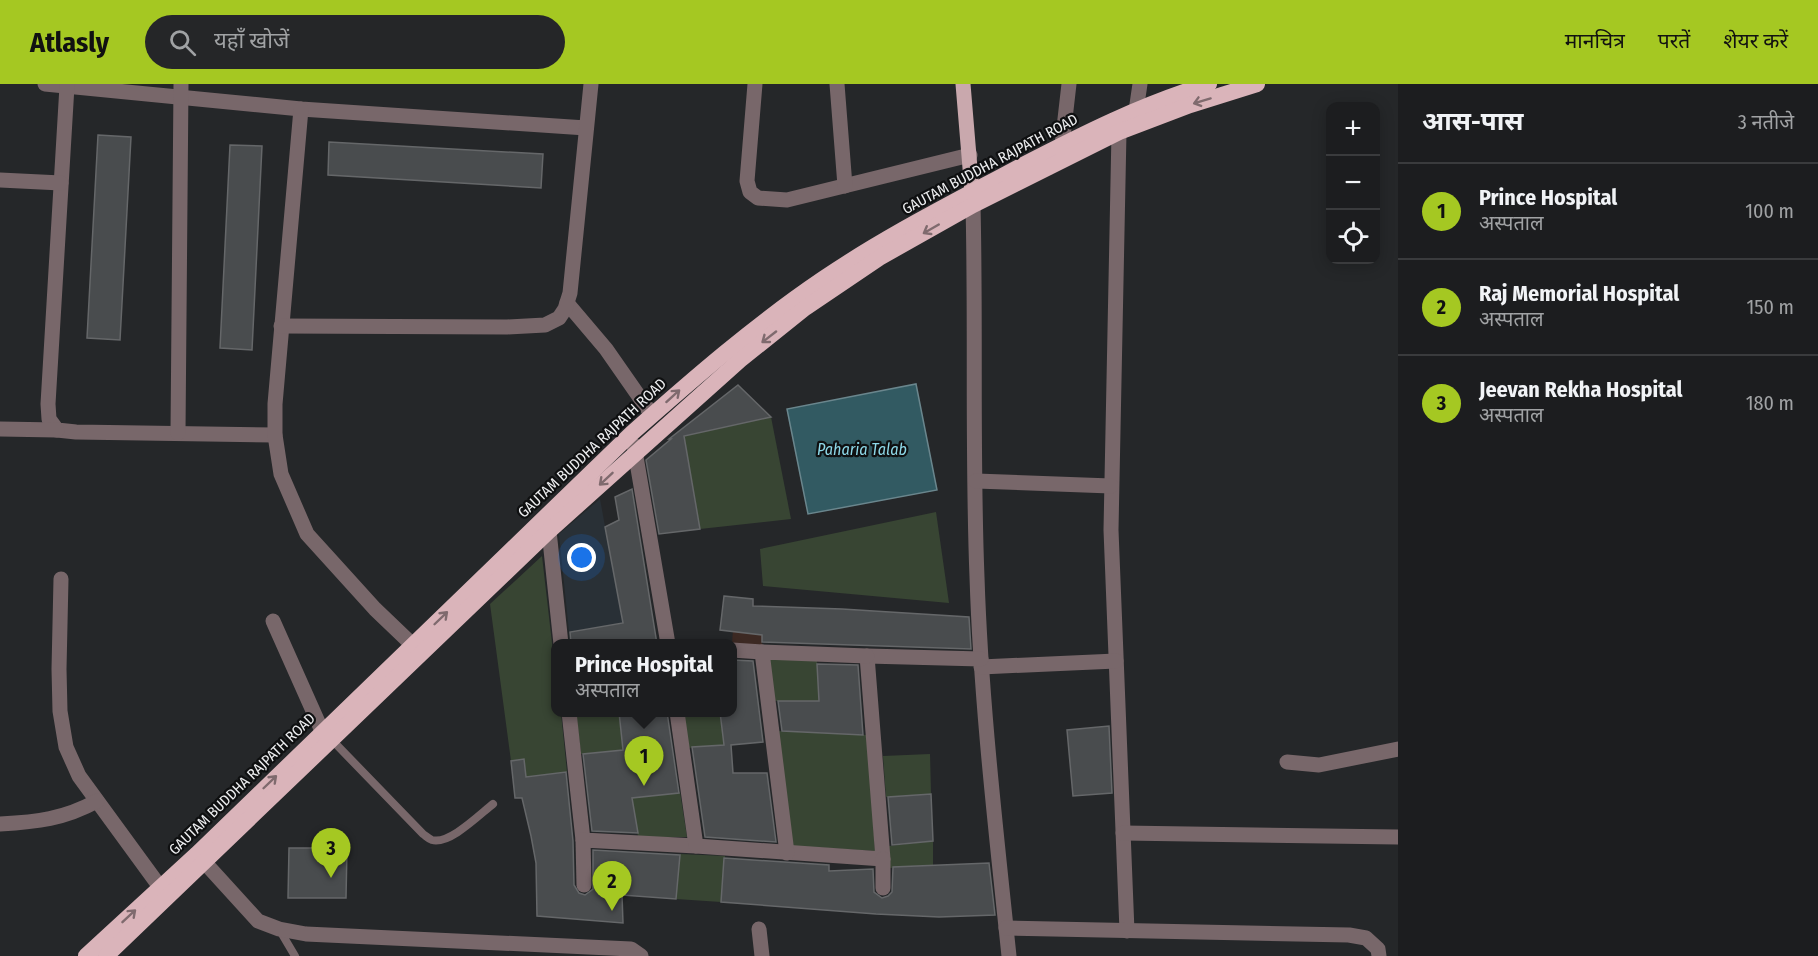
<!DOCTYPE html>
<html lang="hi">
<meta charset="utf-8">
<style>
body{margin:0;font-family:"Fira Sans Condensed","Noto Sans Devanagari",sans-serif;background:#252628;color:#f1f3f6}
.controls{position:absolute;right:18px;top:18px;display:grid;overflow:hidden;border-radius:12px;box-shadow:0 3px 15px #0003}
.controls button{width:54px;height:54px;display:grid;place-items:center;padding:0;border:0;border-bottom:2px solid #3a3b3d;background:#1c1d1f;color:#f1f3f6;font:30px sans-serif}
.you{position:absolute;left:582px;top:474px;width:21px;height:21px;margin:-15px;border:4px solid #fff;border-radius:50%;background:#1a73e8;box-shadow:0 0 0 9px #1a73e833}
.badge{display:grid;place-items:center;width:39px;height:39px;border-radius:50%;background:#a5c822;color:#111;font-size:20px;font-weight:700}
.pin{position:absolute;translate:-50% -50px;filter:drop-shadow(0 2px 3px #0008)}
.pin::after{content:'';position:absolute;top:32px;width:21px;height:18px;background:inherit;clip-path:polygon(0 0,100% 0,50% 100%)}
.popup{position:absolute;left:551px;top:555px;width:186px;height:78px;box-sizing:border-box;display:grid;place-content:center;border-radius:12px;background:#1c1d1f;filter:drop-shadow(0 2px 4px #0005);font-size:20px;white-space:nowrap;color:#a0a2a4}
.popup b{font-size:22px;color:#f1f3f6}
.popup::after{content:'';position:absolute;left:50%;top:100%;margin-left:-12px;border:12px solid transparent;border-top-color:#1c1d1f}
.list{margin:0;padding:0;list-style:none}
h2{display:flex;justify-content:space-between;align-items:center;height:78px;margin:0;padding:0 24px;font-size:26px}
h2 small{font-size:20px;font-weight:400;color:#a0a2a4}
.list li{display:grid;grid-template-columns:39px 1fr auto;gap:18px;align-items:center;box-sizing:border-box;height:96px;padding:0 24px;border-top:2px solid #3a3b3d}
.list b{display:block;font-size:22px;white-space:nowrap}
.list p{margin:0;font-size:20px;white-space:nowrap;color:#a0a2a4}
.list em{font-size:20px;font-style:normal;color:#a0a2a4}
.icon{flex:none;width:33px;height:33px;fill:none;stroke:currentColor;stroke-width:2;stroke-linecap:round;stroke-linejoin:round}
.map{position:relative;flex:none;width:1398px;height:872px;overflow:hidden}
header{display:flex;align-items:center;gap:36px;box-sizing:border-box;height:84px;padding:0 30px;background:#a5c822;color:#111}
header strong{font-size:28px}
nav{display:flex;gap:33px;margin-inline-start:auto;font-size:21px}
.search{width:420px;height:54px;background:#252628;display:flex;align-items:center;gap:15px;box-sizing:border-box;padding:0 21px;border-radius:33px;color:#a0a2a4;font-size:22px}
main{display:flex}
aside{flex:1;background:#1c1d1f}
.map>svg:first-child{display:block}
.built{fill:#293036}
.medical{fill:#3c2923}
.green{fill:#384533}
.water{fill:#325a62;stroke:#6a868d;stroke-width:1.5}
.building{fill:#494c4e;stroke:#656769;stroke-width:1.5}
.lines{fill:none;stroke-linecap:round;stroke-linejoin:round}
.service{stroke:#78676a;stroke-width:8}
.minor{stroke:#78676a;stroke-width:15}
.primary{stroke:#c9a8ad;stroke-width:15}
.trunk{stroke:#dab4ba;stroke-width:16}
.oneway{stroke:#7f6a6e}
.labels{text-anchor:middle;stroke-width:4.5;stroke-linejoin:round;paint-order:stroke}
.street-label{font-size:15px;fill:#edeef0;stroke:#0f1011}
.water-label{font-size:16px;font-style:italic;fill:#8ed8e8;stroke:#0f1011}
</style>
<header>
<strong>Atlasly</strong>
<div class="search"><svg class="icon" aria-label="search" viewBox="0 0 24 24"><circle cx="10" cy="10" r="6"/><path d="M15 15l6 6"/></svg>यहाँ खोजें</div>
<nav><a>मानचित्र</a><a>परतें</a><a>शेयर करें</a></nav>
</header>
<main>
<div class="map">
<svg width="1398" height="872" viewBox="0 0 1398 872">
<rect width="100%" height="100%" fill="#252729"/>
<path class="built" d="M600,415L623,539L569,548L559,450Z"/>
<path class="medical" d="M735,519L764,523L762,561L732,559Z"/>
<g class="green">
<path d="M771,333L791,435L700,445L684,352Z"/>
<path d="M936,428L949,519L763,502L760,465Z"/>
<path d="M542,472L555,585L556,628L561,629L567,688L526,693L524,675L511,677L490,520Z"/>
<path d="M769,575L817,576L819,617H775Z"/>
<path d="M576,629H619L623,666L581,670Z"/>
<path d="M682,629H720L724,661L688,664Z"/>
<path d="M778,647L868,651L875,767L793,762Z"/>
<path d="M930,670L931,710L886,713L883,672Z"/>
<path d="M680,708L687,753H638L632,714Z"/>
<path d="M933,757V781L890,784L889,762Z"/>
<path d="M680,770L725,772L721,818L676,815Z"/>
</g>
<path class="water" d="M916,300L937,406L808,430L787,325Z"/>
<g class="building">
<path d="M98,51L131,53L120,256L87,254Z"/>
<path d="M329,58L543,70L541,104L328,91Z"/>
<path d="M230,61L262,62L252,266L220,264Z"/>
<path d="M738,301L771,333L684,352L700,445L659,450L646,376L671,355H669Z"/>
<path d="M632,405L657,560H571L570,548L623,539L605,443L619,436L615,413Z"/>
<path d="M724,512L753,515V522L842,525L969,533L971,565L762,558V551L720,546Z"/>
<path d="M732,576L753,577L763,658L731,661L733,689H767L776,758L705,753L692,663L724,661L720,628H732Z"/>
<path d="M817,580L858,581L863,651L782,647L778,617H819Z"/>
<path d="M619,628H667L679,709L632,714L638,749L592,747L583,670L623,666Z"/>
<path d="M1109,642L1112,709L1073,712L1067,646Z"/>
<path d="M524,675L526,693L566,688L573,757L574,801L579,809L585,811L593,805V766L680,771L676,815L622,811L623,839L537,832L536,779L531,752L522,714H515L511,677Z"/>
<path d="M931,710L933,757L892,761L888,713Z"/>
<path d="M289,764H347L346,814H288Z"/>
<path d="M724,774L829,781V787L873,785L874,808L882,814L888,812L892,808L893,783L989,779L995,831L939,833L876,830L721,818Z"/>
</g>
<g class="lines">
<g class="service">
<path d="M331,655L423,750C426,752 429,755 432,756C449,761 479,731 493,720"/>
<path d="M279,845L295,872"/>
</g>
<g class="minor">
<path d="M45,0L301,25L586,44"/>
<path d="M755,0L747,97L750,108L758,114L787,116L970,71"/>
<path d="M837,0L845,102"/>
<path d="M67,2L48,320L49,335L57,346L76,348L275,351"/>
<path d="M301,25L275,320V351L281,390L307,450L375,525L421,569"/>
<path d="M1136,27L1140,0"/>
<path d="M1119,48L1111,446L1127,847"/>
<path d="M1062,61L1069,0"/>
<path d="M0,96L61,99"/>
<path d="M973,121C976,245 972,369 977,493C981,619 996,746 1009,872"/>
<path d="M567,219L606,265L652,331"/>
<path d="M281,242L507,243L545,241L559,234L565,225L570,209L591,0"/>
<path d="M0,345L57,346"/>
<path d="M178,349L181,0"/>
<path d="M634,361L668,560"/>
<path d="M976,397L1111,402"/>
<path d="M549,447L561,560"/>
<path d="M61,495L59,585L60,627L66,663L79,692L160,803"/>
<path d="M273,537L322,647"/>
<path d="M732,566L762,568"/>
<path d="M981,583L1116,577"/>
<path d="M569,628L583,756L696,762"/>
<path d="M677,628L696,762L883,775L867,572L981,575"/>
<path d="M1287,678L1319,681L1398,665"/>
<path d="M0,740C37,738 64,735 97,717"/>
<path d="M1123,749L1398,753"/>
<path d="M583,756L584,801"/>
<path d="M787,769L762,568L867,572"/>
<path d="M197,770L258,837L279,845L306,850L631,865L641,872"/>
<path d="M883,775V804"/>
<path d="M1006,844L1349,851L1366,854L1378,865L1379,872"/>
<path d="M759,845L762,872"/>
</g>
<path class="primary" d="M963,0L972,108"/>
<g class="trunk">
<path d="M86,872L197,770L632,349C693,295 755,241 823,195C886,152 954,118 1021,82C1081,51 1144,19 1209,0"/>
<path d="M106,872L549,447L740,276L805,224L879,174L973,121L1119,48L1190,21L1257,0"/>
</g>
</g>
<defs><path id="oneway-shaft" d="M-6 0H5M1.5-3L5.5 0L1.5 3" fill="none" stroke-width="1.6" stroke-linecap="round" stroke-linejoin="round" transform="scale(1.5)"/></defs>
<g class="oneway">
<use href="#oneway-shaft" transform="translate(1202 17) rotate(163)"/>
<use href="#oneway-shaft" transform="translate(931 145) rotate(150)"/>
<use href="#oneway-shaft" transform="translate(769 253) rotate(142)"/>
<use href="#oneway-shaft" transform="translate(673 312) rotate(-42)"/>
<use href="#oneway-shaft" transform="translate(606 395) rotate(137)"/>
<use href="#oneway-shaft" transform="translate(441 534) rotate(-44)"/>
<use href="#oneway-shaft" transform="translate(270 698) rotate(-44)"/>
<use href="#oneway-shaft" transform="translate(129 832) rotate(-43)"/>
</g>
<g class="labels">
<g class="street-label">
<text transform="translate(990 80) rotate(-28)" y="5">GAUTAM BUDDHA RAJPATH ROAD</text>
<text transform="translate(592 364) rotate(-43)" y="5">GAUTAM BUDDHA RAJPATH ROAD</text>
<text transform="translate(242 700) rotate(-44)" y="5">GAUTAM BUDDHA RAJPATH ROAD</text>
</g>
<g class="water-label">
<text x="862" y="371">Paharia Talab</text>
</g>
</g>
</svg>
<div class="controls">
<button>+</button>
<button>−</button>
<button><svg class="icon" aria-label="locate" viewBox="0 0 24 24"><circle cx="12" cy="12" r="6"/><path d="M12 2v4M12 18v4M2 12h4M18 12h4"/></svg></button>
</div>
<div class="you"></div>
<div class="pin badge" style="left:644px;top:702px">1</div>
<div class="popup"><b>Prince Hospital</b>अस्पताल</div>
<div class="pin badge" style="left:612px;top:827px">2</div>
<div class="pin badge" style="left:331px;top:794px">3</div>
</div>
<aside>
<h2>आस-पास<small>3 नतीजे</small></h2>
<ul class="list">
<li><span class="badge">1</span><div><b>Prince Hospital</b><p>अस्पताल</p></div><em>100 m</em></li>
<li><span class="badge">2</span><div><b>Raj Memorial Hospital</b><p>अस्पताल</p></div><em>150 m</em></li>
<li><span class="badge">3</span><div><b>Jeevan Rekha Hospital</b><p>अस्पताल</p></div><em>180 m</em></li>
</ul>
</aside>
</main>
